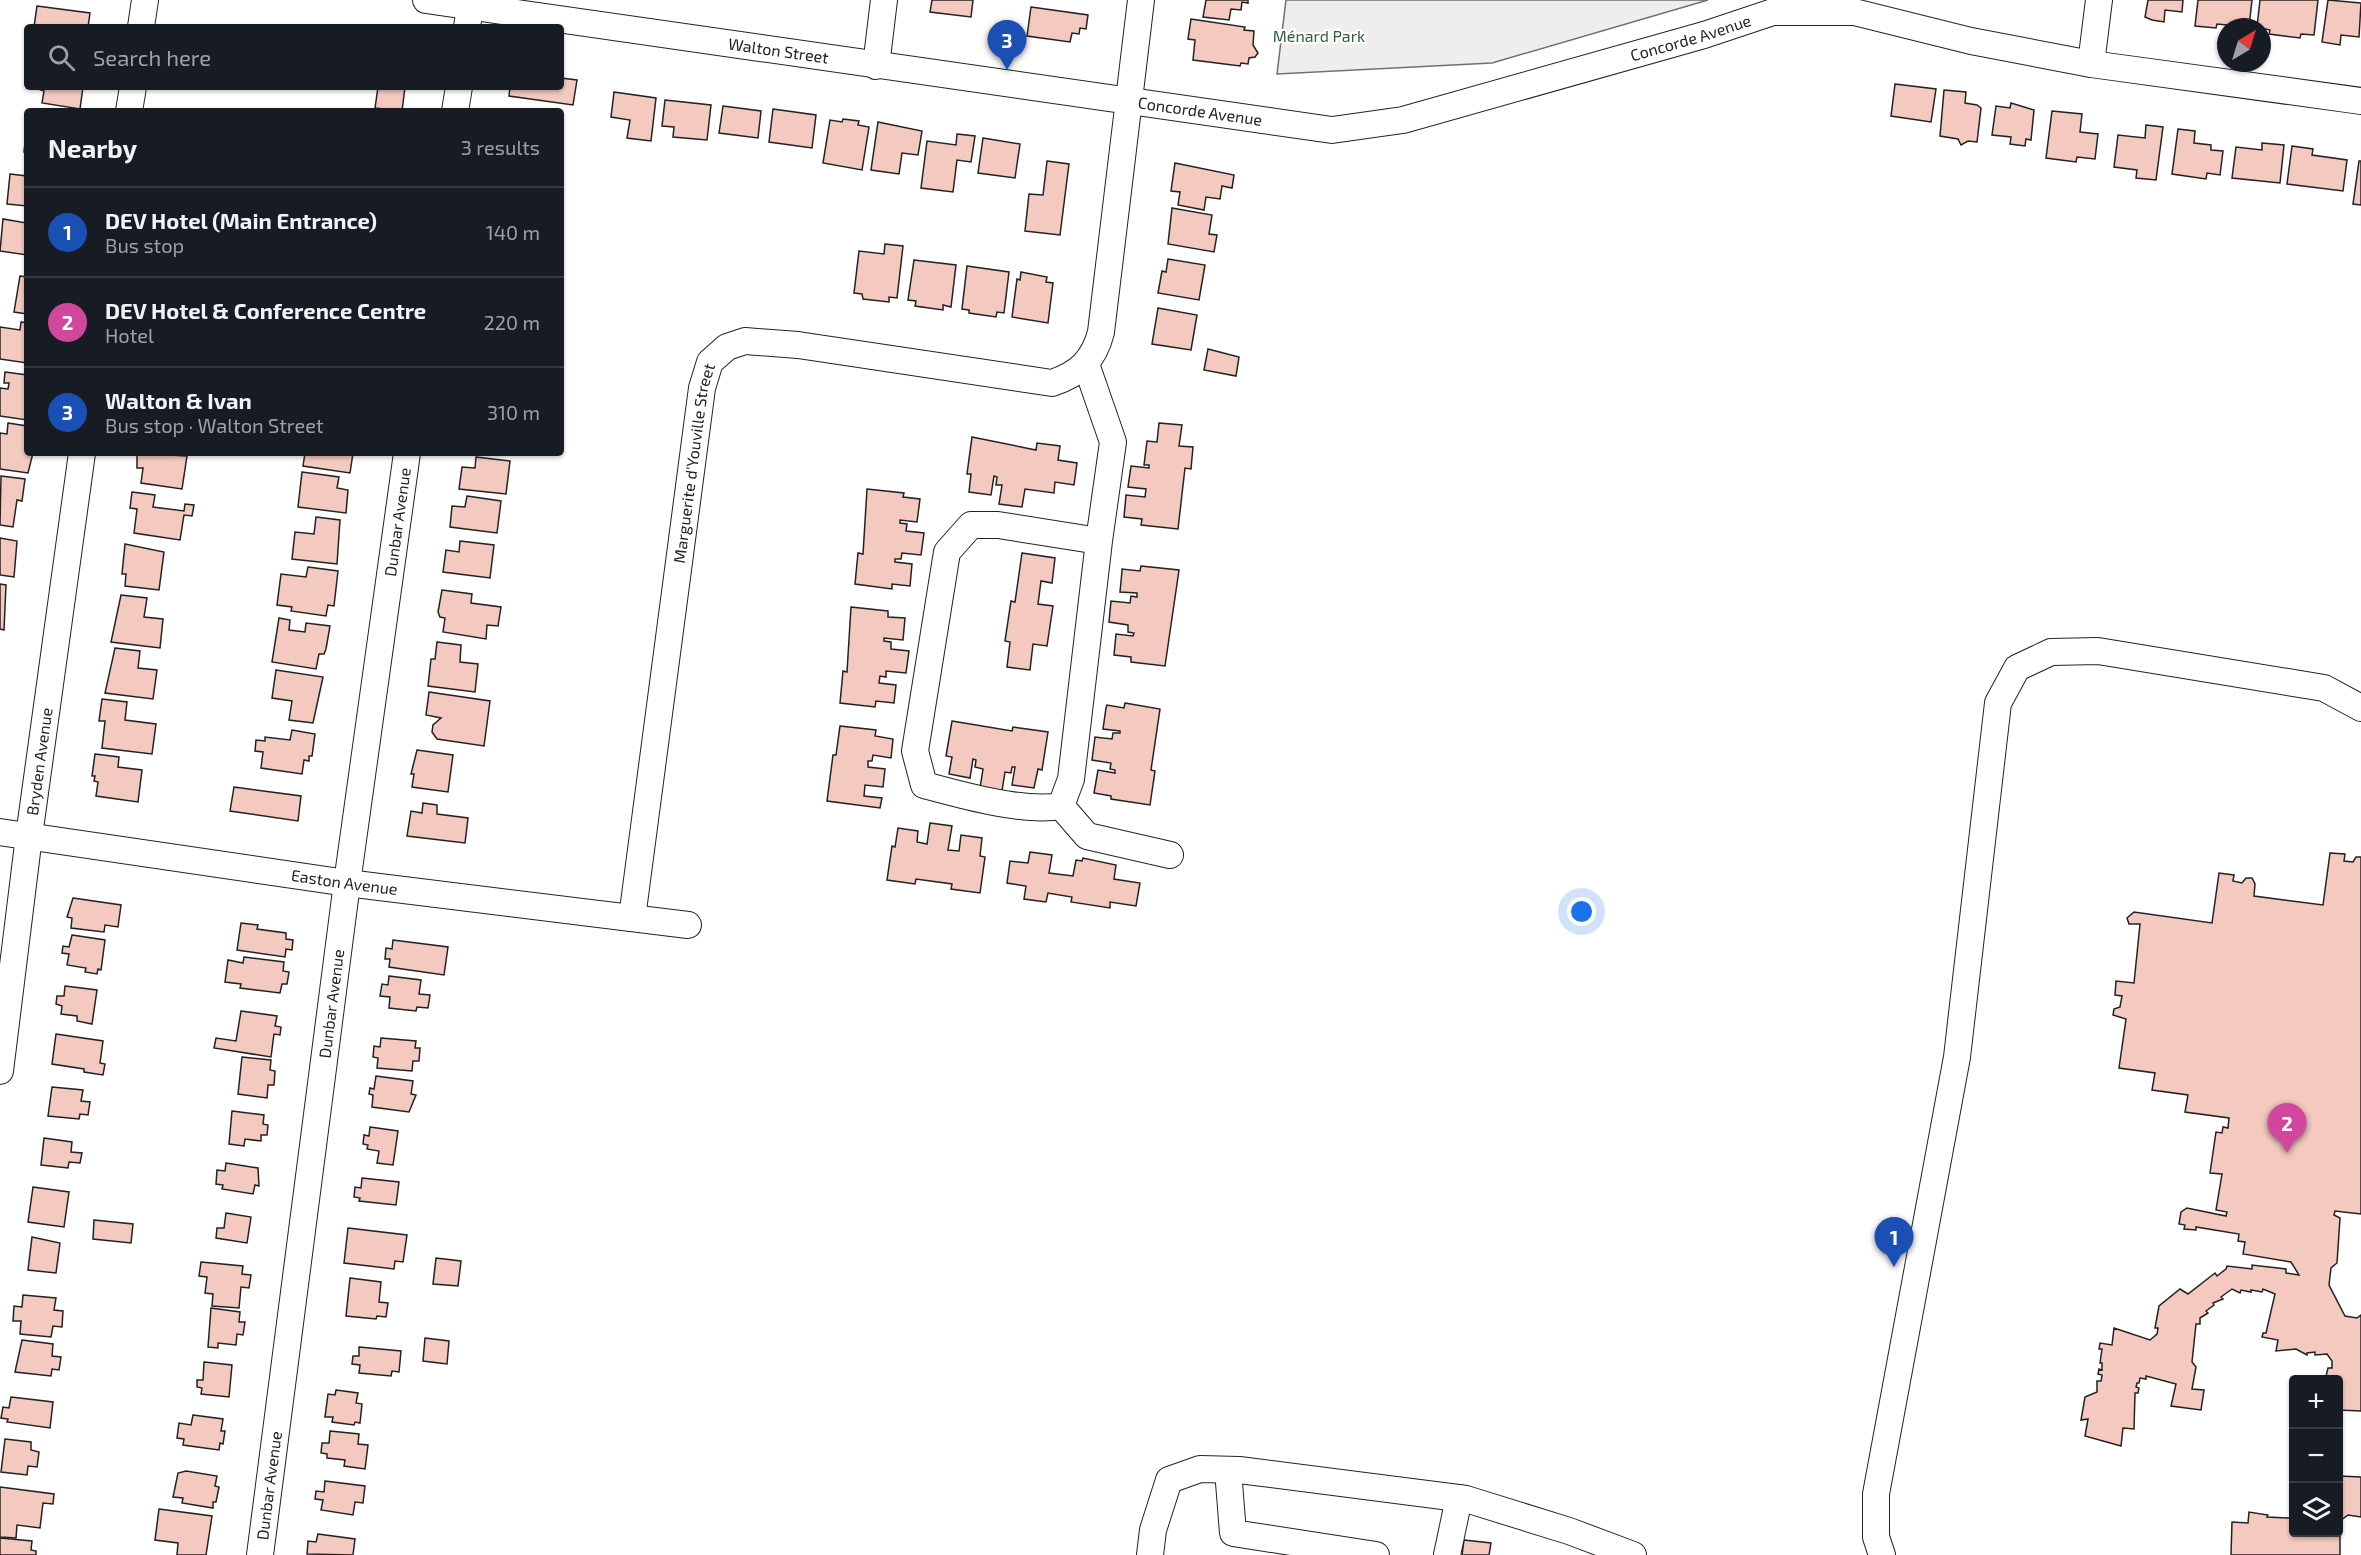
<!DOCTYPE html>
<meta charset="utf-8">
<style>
body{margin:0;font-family:"Exo 2",sans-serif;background:#242831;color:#f1f3f6}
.controls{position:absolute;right:18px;bottom:18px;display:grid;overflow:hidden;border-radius:6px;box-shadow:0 2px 4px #0004}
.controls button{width:54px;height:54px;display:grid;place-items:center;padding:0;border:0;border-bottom:2px solid #363941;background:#171b24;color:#f1f3f6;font:30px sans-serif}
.compass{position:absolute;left:2217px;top:18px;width:54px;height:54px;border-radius:50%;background:#171b24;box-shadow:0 2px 4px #0004;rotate:38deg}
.you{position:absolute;left:1582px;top:912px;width:21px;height:21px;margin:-15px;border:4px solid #fff;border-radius:50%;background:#1a73e8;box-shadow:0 0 0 9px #1a73e833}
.badge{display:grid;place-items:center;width:39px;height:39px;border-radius:50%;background:#c62828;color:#fff;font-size:20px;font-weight:700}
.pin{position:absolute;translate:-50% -50px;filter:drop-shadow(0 2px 3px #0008)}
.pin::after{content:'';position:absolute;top:32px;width:21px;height:18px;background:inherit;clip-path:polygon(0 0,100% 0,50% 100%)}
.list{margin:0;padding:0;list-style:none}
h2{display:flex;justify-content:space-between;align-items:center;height:78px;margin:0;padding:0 24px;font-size:26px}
h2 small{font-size:20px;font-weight:400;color:#9ea1a6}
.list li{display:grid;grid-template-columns:39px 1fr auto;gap:18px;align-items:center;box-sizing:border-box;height:90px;padding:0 24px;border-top:2px solid #363941}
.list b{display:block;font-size:22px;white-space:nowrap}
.list p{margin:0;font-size:20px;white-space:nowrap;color:#9ea1a6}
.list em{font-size:20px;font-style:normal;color:#9ea1a6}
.icon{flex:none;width:33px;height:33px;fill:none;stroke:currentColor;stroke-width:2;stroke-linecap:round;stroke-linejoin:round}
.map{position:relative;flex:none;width:2361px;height:1555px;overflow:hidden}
.search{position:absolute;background:#171b24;box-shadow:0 2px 4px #0004;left:24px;top:24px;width:540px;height:66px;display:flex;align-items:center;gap:15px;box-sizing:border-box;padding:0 21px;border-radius:6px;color:#9ea1a6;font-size:22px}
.panel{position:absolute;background:#171b24;box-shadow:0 2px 4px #0004;left:24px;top:108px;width:540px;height:348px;border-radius:6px}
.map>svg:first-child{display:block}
.green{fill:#eee;stroke:#6f6f6f;stroke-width:1.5}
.building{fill:#f3c9c0;stroke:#222;stroke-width:1.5}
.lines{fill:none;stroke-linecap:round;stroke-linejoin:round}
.minor-casing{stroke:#222;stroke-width:28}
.minor{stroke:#fff;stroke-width:26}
.labels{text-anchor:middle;stroke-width:4.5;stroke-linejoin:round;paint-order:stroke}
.park-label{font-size:16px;fill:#2f5e38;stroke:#fff}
.street-label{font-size:16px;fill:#222;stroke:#fff}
</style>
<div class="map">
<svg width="2361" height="1555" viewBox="0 0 2361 1555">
<rect width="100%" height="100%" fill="#fff"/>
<path class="green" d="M1286,0H1708L1492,63L1277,74Z"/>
<g class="building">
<path d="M932,0H973L971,17L930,12Z"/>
<path d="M1206,0H1248V3L1242,2L1241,10L1231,9L1229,20L1203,17Z"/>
<path d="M2148,0H2183L2182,12L2165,10L2164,22L2152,20L2145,17Z"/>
<path d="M2198,0H2252L2249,27L2217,24L2216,28L2195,26Z"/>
<path d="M2260,0H2318L2314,35L2301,34L2300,38L2269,34L2270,30L2257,27Z"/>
<path d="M2328,0L2361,3L2359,37L2341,35L2340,45L2322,42Z"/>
<path d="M37,6L90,13L88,27H34Z"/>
<path d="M1031,7L1088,15L1086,29L1080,28L1079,34L1072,33L1070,42L1027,36Z"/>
<path d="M1191,19L1245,27L1244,30L1254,31L1253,45L1258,53L1255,57L1249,58L1248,64L1241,63L1240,66L1193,60L1195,40L1188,39Z"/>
<path d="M561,78L577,80L573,105L509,96L510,87H561Z"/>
<path d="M1895,84L1936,89L1931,122L1891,116Z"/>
<path d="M33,87H83L80,109L42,103L44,91Z"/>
<path d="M378,87H405L402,111L375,108Z"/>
<path d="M1944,90L1966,92L1965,103L1977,105L1981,108L1977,142L1968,141L1961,145L1958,139L1940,136Z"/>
<path d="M614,92L656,98L651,141L627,138L630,120L611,117Z"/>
<path d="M665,100L711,105L707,140L673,137L674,127L662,126Z"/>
<path d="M2011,103L2034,110L2031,140L2026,139L2025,146L2010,144L2011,137L1992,135L1996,106L2010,108Z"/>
<path d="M723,106L761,111L758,138L719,133Z"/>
<path d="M773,109L816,115L812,148L769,142Z"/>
<path d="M2052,111L2082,114L2080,132L2098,134L2095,159L2077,157L2076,162L2046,158Z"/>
<path d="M843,119L859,121L858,125L869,127L862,170L823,163L830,120L842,122Z"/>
<path d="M878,122L922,131L918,155L902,153L899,174L871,170Z"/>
<path d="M27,125V152H24Z"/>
<path d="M2146,125L2163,127L2156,180L2136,178L2137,170L2114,167L2118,135L2145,138Z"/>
<path d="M2178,129L2195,131L2194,143L2211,145V150L2223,151L2220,175L2207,173L2206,179L2172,174Z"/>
<path d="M957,134L975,136L971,162L957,160L953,192L921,188L927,141L956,145Z"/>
<path d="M983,138L1020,144L1015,178L978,173Z"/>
<path d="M2262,143L2284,145L2280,183L2232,178L2236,147L2262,150Z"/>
<path d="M2292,146L2313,149L2312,155L2347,160L2343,191L2287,184Z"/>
<path d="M1047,161L1069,164L1060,235L1025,231L1029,194L1043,195Z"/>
<path d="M2359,161H2361V205L2353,204Z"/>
<path d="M1175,163L1234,175L1232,188L1222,186L1220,199L1206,197L1204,210L1178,205L1180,192L1171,191Z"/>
<path d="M10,174L27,176V206L7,204Z"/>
<path d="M1172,208L1212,215L1209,234L1217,235L1214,252L1168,244Z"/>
<path d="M27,218V255L0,251L3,219L26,223Z"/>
<path d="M885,244L903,246L897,298L889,297V302L863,299L862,294L854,293L859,251L884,254Z"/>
<path d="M1168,259L1205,265L1199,300L1158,293L1162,271L1166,272Z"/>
<path d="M914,260L956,265L951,307L943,305V310L915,306L916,301L908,300Z"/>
<path d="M967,266L1009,272L1004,313L997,312L996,317L969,313V310L962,309Z"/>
<path d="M1021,272L1047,277L1046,282L1053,283L1048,323L1012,317L1017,279L1020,280Z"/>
<path d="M20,276L27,277V314L14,312Z"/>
<path d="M1158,308L1197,315L1191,350L1152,344Z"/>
<path d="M21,322L27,323V363L0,359V327L20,330Z"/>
<path d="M1208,349L1239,357L1236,376L1204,370Z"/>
<path d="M5,372L27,375V420L0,416V388L8,389L9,383H4Z"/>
<path d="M8,423L27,426V453H33L28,473L0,469V433L7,434Z"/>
<path d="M1159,423L1182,425L1179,446L1193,447L1191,469L1185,468L1178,529L1141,525L1142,519L1124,517L1126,495L1145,497L1146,489L1128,487L1131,466L1149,468V465H1144L1147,441L1157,442Z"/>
<path d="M972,437L1036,450L1037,443L1060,446L1058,460L1077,463L1074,485L1055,482L1054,493L1025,489L1022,507L999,504L1002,485H996L997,477L994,476L991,495L969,492L971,474H967Z"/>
<path d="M137,453L187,456L182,489L141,483L143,468H137Z"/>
<path d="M305,453H353L350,473L303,466Z"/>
<path d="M476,457L510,461L506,494L459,489L462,467L475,468Z"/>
<path d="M302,472L339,477L337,488L348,490L346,513L298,507Z"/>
<path d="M1,476L25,479L22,501L17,500L13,527L0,525Z"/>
<path d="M867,489L904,493L903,497L920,499L917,522L900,520V523L907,524L906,531L924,533L921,555L902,553L901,559H895V562L912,564L910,586L892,584V589L855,584L858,553L863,554Z"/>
<path d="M132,492L155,495L153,507L184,511L185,504L194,505L192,516L184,515L180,540L134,533L137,509L130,508Z"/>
<path d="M467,496L501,501L497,533L450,527L452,506L465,507Z"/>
<path d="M316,517L340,520L337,564L292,559L295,532L314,534Z"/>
<path d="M0,538L17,541L14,577L0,575Z"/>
<path d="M460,541L494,545L490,578L443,572L446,550L459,552Z"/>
<path d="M125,544L164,552L159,590L125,586L126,574H122Z"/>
<path d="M1022,553L1055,558L1052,583L1041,581L1038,604L1053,606L1047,646L1033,644L1030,670L1007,667L1010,642L1005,641L1011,601L1015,602Z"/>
<path d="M1141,566L1179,570L1165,666L1131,662V657L1114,655L1116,634L1133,636L1134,633L1128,632V625L1109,622L1111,601L1130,603L1131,596L1137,597V593L1120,592L1122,571V569L1140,571Z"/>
<path d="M308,567L338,571L334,606L328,605L326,616L291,611L292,607L277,605L281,574L306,577Z"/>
<path d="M0,584L6,585L4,630L0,629Z"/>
<path d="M442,590L472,594L471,603L501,607L498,626L487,625L486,639L443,632L445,618L440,617L438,612Z"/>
<path d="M121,595L147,598L144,617L163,619L160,648L111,642Z"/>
<path d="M851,607L888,611V617L905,618L903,640L884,638V641L891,642V649L909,651L906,673L886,671V677L880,676L879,683L896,685L894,703L876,701L875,707L840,703L843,671L847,672Z"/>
<path d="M279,618L290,620L289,630L305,632L306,623L330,626L326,649L324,654H319L316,669L272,662Z"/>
<path d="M437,642L461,645L460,662L478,664L475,692L428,686L431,659H435Z"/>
<path d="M115,648L140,651L138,668L157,670L153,699L105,693Z"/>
<path d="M276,670L323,677L313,723L289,720L292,701L272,698Z"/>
<path d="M429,692L490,701L484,746L437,739L432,732L433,725L441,718L426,715Z"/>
<path d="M102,699L127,702L125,720L156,724L152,754L102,748L105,721H99Z"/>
<path d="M1125,703L1160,709L1151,770L1155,771L1150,805L1111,799V796L1094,793L1098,770L1115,773V770L1110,769L1111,763L1092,760L1095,737L1112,739L1113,733H1120V731L1103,729L1106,708L1107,705L1124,708Z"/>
<path d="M952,721L1012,731L1013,727L1048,732L1042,770L1038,769L1034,788L1012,785L1015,767H1012L1011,773L1005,772L1002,791L980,788L983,769L975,767L976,760L973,759L970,778L949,774L952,757L946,756Z"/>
<path d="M840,726L876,730L875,736L893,739L891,758L873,755L872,761H868V767L885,769L883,787L865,785L864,796L882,798L880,808L827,801L833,755H836Z"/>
<path d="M292,730L315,734L312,756H309V761L304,760L302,774L261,768L263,752L255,751L256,740L265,741V737L290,740Z"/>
<path d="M417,750L453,755L448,792L412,787L414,774H411Z"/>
<path d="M95,754L119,757L118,767L142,770L138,802L96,796L98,782L94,781L95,776H92Z"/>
<path d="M234,787L301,796L298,821L230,811Z"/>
<path d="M423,803L437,805V814L468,818L465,843L407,836L411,811L422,813Z"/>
<path d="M930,823L952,826L948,850L959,851L961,835L982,838L980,856L985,857L980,893L951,889L952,884L916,879L915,884L887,880L892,846L895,847L898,828L918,831L917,842L927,844Z"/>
<path d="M1030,852L1052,855L1049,873L1073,876L1076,860L1082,861L1083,858L1116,865L1114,879L1140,883L1136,906L1110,902V908L1071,902L1072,897L1048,893L1046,902L1024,899L1026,886L1007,883L1010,861L1028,863Z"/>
<path d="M2330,853L2345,854L2344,861L2353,862L2356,857H2361V1214L2335,1211L2334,1215L2340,1218L2337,1263L2331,1268L2329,1285L2345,1316L2357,1318L2361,1315V1411L2338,1410V1380H2325L2328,1368H2332V1361L2327,1354L2315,1355V1352L2307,1353V1355L2296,1349L2276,1351L2278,1340L2262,1337L2263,1333H2266L2275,1294L2263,1289L2262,1292L2251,1290V1292L2241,1290L2240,1293L2232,1289L2221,1297L2223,1299L2213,1303L2214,1305L2206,1311L2208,1313L2200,1318V1324H2196L2192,1362L2196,1367L2192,1389L2204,1390L2201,1410L2171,1406L2176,1384L2146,1376V1379L2140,1378L2139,1383H2137L2136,1387L2139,1388L2138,1393H2135L2134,1429L2123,1428L2121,1446L2085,1436L2088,1419L2081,1420L2085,1397L2097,1392V1381H2101L2102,1375L2098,1374L2099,1369L2102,1370V1363H2100L2102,1349H2099L2100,1343L2112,1345L2114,1328L2150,1340L2157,1334L2158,1328H2155L2159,1306L2180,1289L2188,1294L2215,1273L2217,1276L2226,1269L2227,1266L2252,1269V1265L2286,1269V1273L2299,1275L2291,1262L2243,1254L2245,1242L2238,1241L2239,1234L2196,1227V1230L2184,1229L2185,1225L2179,1224L2181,1212L2187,1208L2226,1216L2227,1212L2216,1210L2222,1174L2210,1173L2216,1132L2222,1133L2223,1127L2228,1128L2229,1118L2185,1112L2188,1095L2152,1090L2155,1073L2119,1068L2126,1019L2113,1015L2114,1009L2120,1007L2122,996L2115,995L2116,981L2134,983L2140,924H2129L2127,918L2134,912L2212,923L2219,873L2234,875L2233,881L2242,883L2246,878H2252L2255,884L2254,896L2323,905Z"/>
<path d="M73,898L121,905L118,927L105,925L104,932L71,928L72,918L67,917Z"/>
<path d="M241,923L258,925L257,929L286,933V939L293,940L292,950L286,949L285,957L237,950Z"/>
<path d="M72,935L105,940L101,970L98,969L97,974L85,972L86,968L67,965L69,954L62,953L63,946L69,947Z"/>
<path d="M393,940L448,947L444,975L389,967L390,959H385L386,948L392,949Z"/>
<path d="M244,957L284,962L283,971L289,972L287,984H282L280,993L240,988L241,984L225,982L228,960L243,963Z"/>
<path d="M389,976L421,980L419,994L430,995L428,1008L417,1007L416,1011L389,1008L390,997L380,996L382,984L388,985Z"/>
<path d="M65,986L97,990L92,1024L77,1021V1016L61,1014L62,1006L56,1004L57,996H64Z"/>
<path d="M241,1011L277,1016L275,1026L281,1027L280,1035L274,1034L271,1057L214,1048L216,1038L236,1041Z"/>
<path d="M56,1034L103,1041L100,1063L105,1064L103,1075L84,1072V1069L52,1064Z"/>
<path d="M381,1038L416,1041L415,1048H420L419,1061H413L412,1071L377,1068L378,1058L373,1057L374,1046L380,1047Z"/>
<path d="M242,1057L271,1060L270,1070L275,1071L274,1085H268L267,1098L238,1094Z"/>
<path d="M376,1076L413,1081L411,1094L416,1095L409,1112L372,1107L373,1095L369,1094L370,1088L374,1089Z"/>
<path d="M52,1087L83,1090L81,1101L90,1102L88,1115L80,1114L79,1119L48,1116Z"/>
<path d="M232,1111L264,1115L263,1124L268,1125L267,1135H261V1141L245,1139L244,1146L229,1144Z"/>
<path d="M370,1127L398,1131L393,1165L377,1163L379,1151L367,1149L368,1145L363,1144L364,1135L369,1136Z"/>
<path d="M44,1138L72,1142L71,1152L82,1153L80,1163L69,1162L68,1168L41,1165Z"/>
<path d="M226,1163L258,1168L259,1186L255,1185L253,1194L222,1189L223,1185L216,1184L217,1170L225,1171Z"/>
<path d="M362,1178L399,1182L396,1205L359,1201L360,1198L354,1197L355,1187L361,1188Z"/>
<path d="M33,1187L69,1192L64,1227L28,1222Z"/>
<path d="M226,1213L251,1217L247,1243L216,1238L217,1228H224Z"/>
<path d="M94,1220L133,1224L131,1243L93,1239Z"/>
<path d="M348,1228L407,1235L403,1262L395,1261L394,1269L344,1263Z"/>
<path d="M32,1237L60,1243L56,1273L28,1270Z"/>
<path d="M436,1258L461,1261L458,1286L433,1284Z"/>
<path d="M201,1262L243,1266L242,1274L251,1275L249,1288L241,1287L239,1308L212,1306L213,1294L205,1293L207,1277L199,1276Z"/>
<path d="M350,1278L381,1282L379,1302L388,1303L386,1317L377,1316L376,1319L346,1316Z"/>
<path d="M23,1295L56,1298L54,1310L63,1311L62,1327L53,1326L51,1337L20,1334L21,1321H13L14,1306L22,1307Z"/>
<path d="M211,1308L240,1312L239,1322H245L243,1335L237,1334L236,1345L218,1343V1348L208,1347Z"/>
<path d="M425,1338L449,1341L447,1364L423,1361Z"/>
<path d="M22,1340L53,1344L52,1356L61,1357L59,1370L52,1369L51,1376L15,1372Z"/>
<path d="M359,1347L401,1351L399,1372L392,1371L391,1376L359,1373L360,1365L352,1364L353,1356H359Z"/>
<path d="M204,1362L232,1365L229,1397L201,1394L202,1388L197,1387V1380H203Z"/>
<path d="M336,1390L358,1393L356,1403L362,1404L360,1423L355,1422L354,1425L332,1422L333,1417H325L328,1394L335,1395Z"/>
<path d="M11,1397L53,1402L50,1428L7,1422L8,1419L1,1418L3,1407L9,1408Z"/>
<path d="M193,1415L223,1419L221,1431H225L223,1444L220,1443L219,1450L183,1445L184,1439L177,1438L179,1423L191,1425Z"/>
<path d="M330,1431L359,1434L358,1444L368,1445L365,1469L344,1466L345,1460L327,1458V1454L321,1453L322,1443H329Z"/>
<path d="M5,1439L31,1442V1450L39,1452L37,1467L28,1466L27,1475L1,1472Z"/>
<path d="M186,1471L217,1476L215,1486L219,1487L216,1502H213V1508L182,1503L183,1498L173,1497L178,1473Z"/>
<path d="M2338,1474L2340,1476L2361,1477V1517L2348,1515L2340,1521V1555H2231L2232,1522L2248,1523L2249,1512L2268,1515L2267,1517L2290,1518L2294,1521V1532H2338Z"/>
<path d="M325,1481L365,1486L363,1503L355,1502L353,1515L321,1510L323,1500L315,1499L316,1491L324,1492Z"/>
<path d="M0,1487L54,1494L53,1504L43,1503L40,1528L17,1525L16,1538L0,1537Z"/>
<path d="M159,1509L212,1516L206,1555H177L178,1543L155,1540Z"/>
<path d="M318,1534L355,1539L353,1555L307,1554L308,1541L316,1542Z"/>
<path d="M0,1538L32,1541L31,1550L36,1551V1555H0Z"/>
<path d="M1464,1540L1491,1543L1489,1555H1462Z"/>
</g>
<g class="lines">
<defs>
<g id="minor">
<path id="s1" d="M426,0L1332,130L1403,120L1704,35L1773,12H1854L1971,41L2091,64L2361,101"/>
<path d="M141,27L145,0"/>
<path d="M467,27L471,0"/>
<path d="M2091,64L2099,0"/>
<path d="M876,66L884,0"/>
<path d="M129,111L133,87"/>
<path d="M455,111L459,87"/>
<path d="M1086,364L1113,442L1099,541L1071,779L1061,806C1024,813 961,795 924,785L915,751L947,552L971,525H998L1099,541"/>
<path d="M1061,806L1087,836L1170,855"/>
<path id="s2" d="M0,832L347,883L688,925"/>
<path id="s3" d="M632,918L702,388L710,362L727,347L745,341L798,345L1052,383C1079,374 1094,360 1101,332L1141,0"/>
<path id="s4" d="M0,1071L29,836L82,453"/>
<path d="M1228,1470L1233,1533L1376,1555"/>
<path id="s5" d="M260,1555L347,883L407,453"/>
<path d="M1150,1555L1153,1530L1169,1480L1200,1469L1239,1470L1466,1499L1569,1531L1633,1555"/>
<path d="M1447,1555L1459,1498"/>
<path d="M1882,1555L1876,1537V1494L1957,1057L1998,703L2017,668L2051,652L2098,651L2324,688L2361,708"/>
</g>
</defs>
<use href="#minor" class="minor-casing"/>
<use href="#minor" class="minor"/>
</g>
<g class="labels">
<g class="park-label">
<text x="1319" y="42">Ménard Park</text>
</g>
<g class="street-label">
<text dy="6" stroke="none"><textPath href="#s1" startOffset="1286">Concorde Avenue</textPath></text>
<text dy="6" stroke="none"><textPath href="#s1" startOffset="356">Walton Street</textPath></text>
<text dy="6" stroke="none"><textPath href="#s1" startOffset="782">Concorde Avenue</textPath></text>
<text dy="6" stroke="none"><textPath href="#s3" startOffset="459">Marguerite d'Youville Street</textPath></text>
<text dy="6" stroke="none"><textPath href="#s5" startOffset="1042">Dunbar Avenue</textPath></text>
<text dy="6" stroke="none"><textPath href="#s4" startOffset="312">Bryden Avenue</textPath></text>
<text dy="6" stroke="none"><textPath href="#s2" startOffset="348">Easton Avenue</textPath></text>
<text dy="6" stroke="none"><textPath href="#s5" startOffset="556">Dunbar Avenue</textPath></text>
<text dy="6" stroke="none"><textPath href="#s5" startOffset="70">Dunbar Avenue</textPath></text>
</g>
</g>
</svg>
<div class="controls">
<button>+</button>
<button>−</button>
<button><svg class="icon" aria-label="layers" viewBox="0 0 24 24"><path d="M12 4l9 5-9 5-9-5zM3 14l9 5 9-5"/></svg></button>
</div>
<svg class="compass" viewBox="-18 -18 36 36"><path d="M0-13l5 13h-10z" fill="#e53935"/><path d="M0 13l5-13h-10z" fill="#9ea1a6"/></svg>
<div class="you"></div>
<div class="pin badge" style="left:1894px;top:1267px;background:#1a4fb4">1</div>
<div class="pin badge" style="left:2287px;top:1153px;background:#d1479c">2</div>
<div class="pin badge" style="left:1007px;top:70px;background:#1a4fb4">3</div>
<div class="search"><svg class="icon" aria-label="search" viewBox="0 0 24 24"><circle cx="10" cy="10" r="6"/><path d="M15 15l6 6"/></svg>Search here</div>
<section class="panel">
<h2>Nearby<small>3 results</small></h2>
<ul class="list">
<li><span class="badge" style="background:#1a4fb4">1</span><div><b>DEV Hotel (Main Entrance)</b><p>Bus stop</p></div><em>140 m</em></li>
<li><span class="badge" style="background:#d1479c">2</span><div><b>DEV Hotel &amp; Conference Centre</b><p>Hotel</p></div><em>220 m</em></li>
<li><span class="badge" style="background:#1a4fb4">3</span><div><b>Walton &amp; Ivan</b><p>Bus stop · Walton Street</p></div><em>310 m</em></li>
</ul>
</section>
</div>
